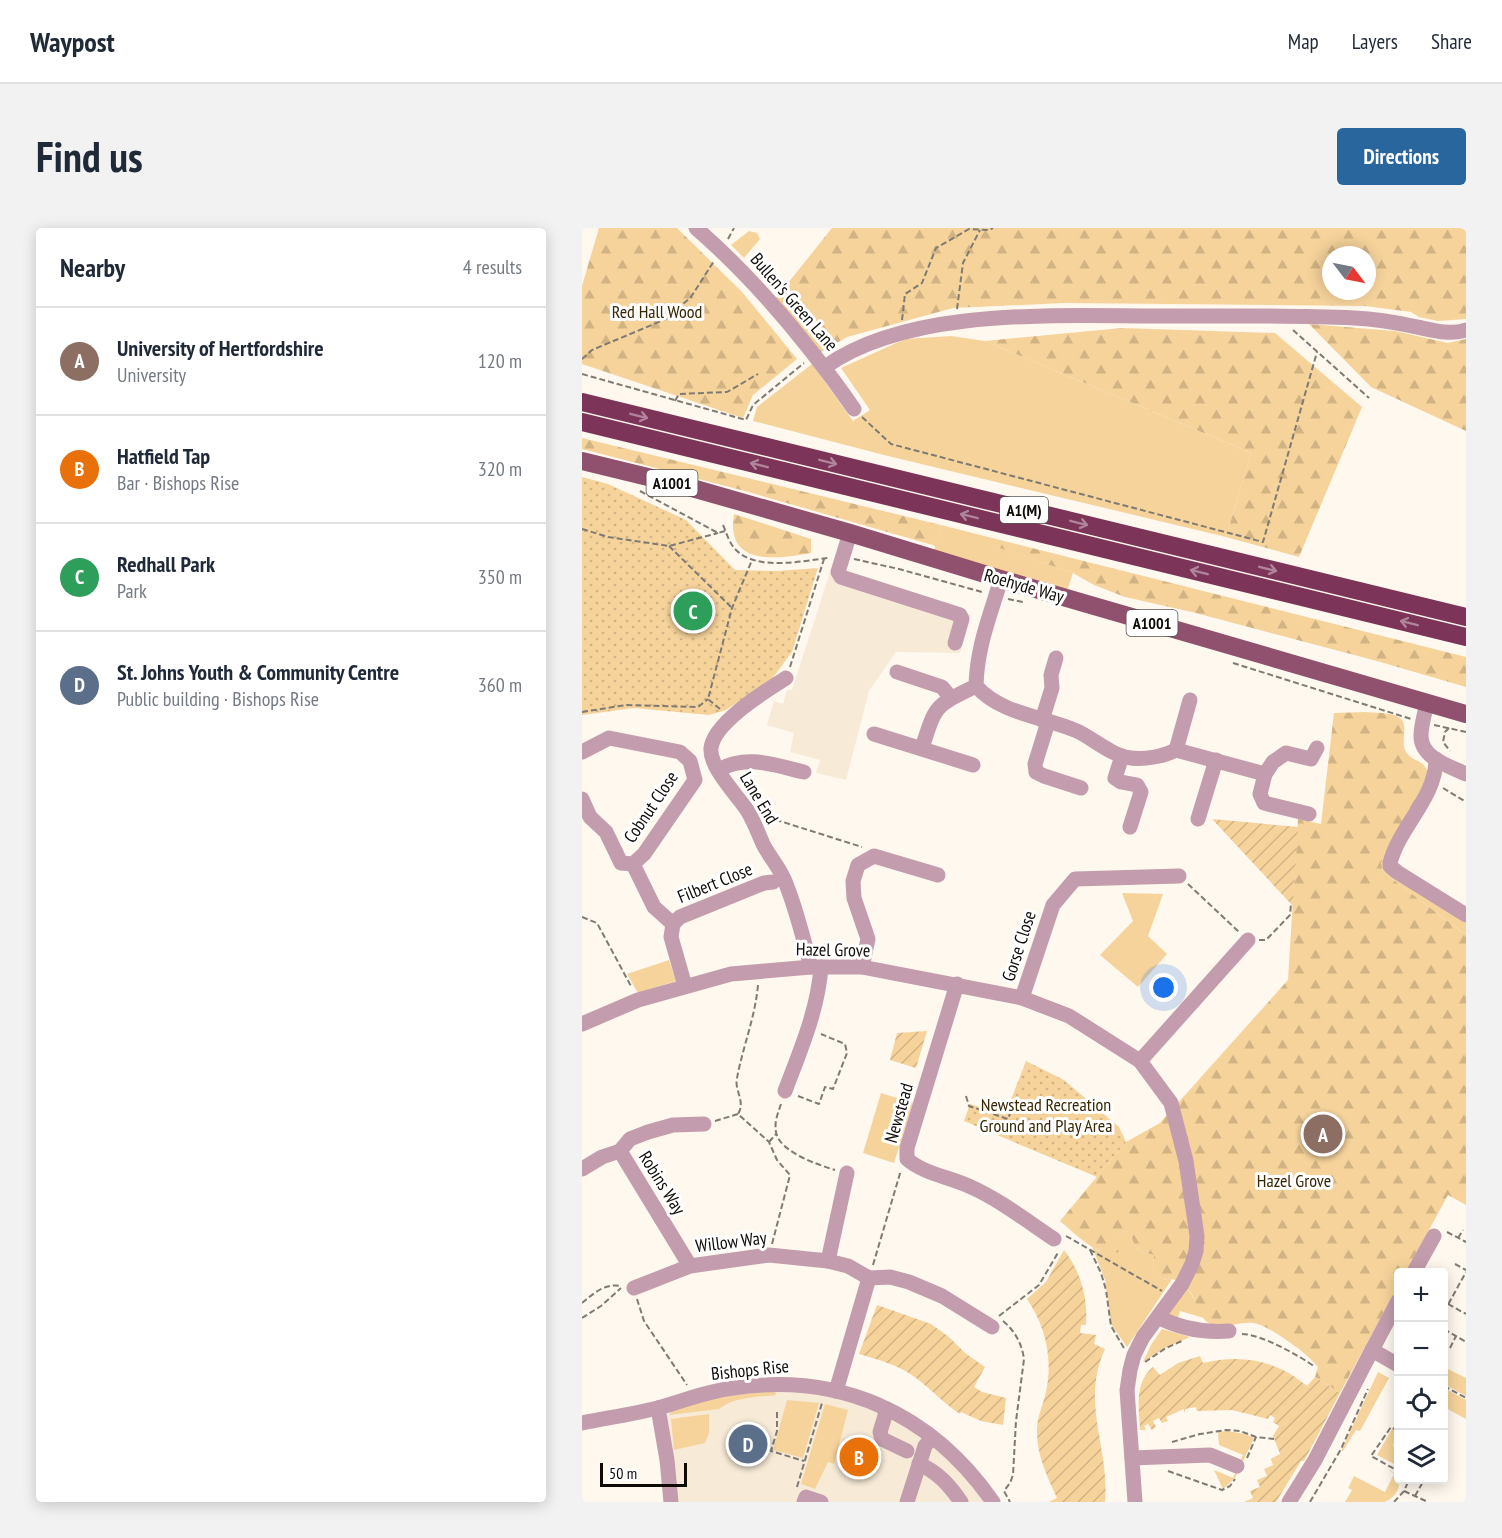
<!DOCTYPE html>
<meta charset="utf-8">
<style>
body{margin:0;font-family:"PT Sans Narrow",sans-serif;background:#f2f2f3;color:#1f2937}
.controls{position:absolute;right:18px;bottom:18px;display:grid;overflow:hidden;border-radius:6px;box-shadow:0 3px 15px #0003}
.controls button{width:54px;height:54px;display:grid;place-items:center;padding:0;border:0;border-bottom:2px solid #e0e1e3;background:#fff;color:#1f2937;font:30px sans-serif}
.compass{position:absolute;left:740px;top:18px;width:54px;height:54px;border-radius:50%;background:#fff;box-shadow:0 3px 15px #0003;rotate:122deg}
.scale{position:absolute;left:18px;bottom:15px;width:87px;box-sizing:border-box;padding-left:6px;border:3px solid #0e0b07;border-top:0;font-size:16px;line-height:21px;white-space:nowrap;color:#0e0b07;-webkit-text-stroke:4px #fff;paint-order:stroke}
.you{position:absolute;left:582px;top:760px;width:21px;height:21px;margin:-15px;border:4px solid #fff;border-radius:50%;background:#1a73e8;box-shadow:0 0 0 9px #1a73e833}
.badge{display:grid;place-items:center;width:39px;height:39px;border-radius:50%;background:#28669d;color:#fff;font-size:20px;font-weight:700}
.pin{position:absolute;translate:-50% -50%;border:3px solid #fff;box-shadow:0 2px 6px #0006}
.list{margin:0;padding:0;list-style:none}
h2{display:flex;justify-content:space-between;align-items:center;height:78px;margin:0;padding:0 24px;font-size:26px}
h2 small{font-size:20px;font-weight:400;color:#747a83}
.list li{display:grid;grid-template-columns:39px 1fr auto;gap:18px;align-items:center;box-sizing:border-box;height:108px;padding:0 24px;border-top:2px solid #e0e1e3}
.list b{display:block;font-size:22px;white-space:nowrap}
.list p{margin:0;font-size:20px;white-space:nowrap;color:#747a83}
.list em{font-size:20px;font-style:normal;color:#747a83}
.icon{flex:none;width:33px;height:33px;fill:none;stroke:currentColor;stroke-width:2;stroke-linecap:round;stroke-linejoin:round}
.map{position:relative;flex:none;width:884px;height:1274px;overflow:hidden;border-radius:6px}
header{display:flex;align-items:center;gap:36px;box-sizing:border-box;height:84px;padding:0 30px;background:#fff;border-bottom:2px solid #e0e1e3}
header strong{font-size:28px}
nav{display:flex;gap:33px;margin-inline-start:auto;font-size:21px}
.intro{display:flex;align-items:center;justify-content:space-between;box-sizing:border-box;height:144px;padding:0 36px}
h1{margin:0;font-size:42px}
.button{padding:15px 27px;border-radius:6px;background:#28669d;color:#fff;font-size:21px;font-weight:700}
main{display:flex;gap:36px;padding:0 36px}
aside{flex:1;background:#fff;border-radius:6px;box-shadow:0 3px 15px #0003}
.map>svg:first-child{display:block}
.built{fill:#f7ebd7}
.grass{fill:#f6d39b}
.forest{fill:url(#forest-firs);fill-rule:evenodd}
.park{fill:url(#park-dots)}
.garden{fill:url(#garden-furrows)}
.lines{fill:none;stroke-linecap:round;stroke-linejoin:round}
.path{stroke:#7f7a73;stroke-width:2;stroke-dasharray:6 3;stroke-linecap:butt}
.minor{stroke:#c39dad;stroke-width:15}
.major{stroke:#90516f;stroke-width:18}
.highway{stroke:#7c3459;stroke-width:18}
.oneway{stroke:#b0859b}
.labels{text-anchor:middle;stroke-width:6;stroke-linejoin:round;paint-order:stroke}
.shield{fill:#fff;stroke:#565451;stroke-width:1.5}
.shield-label{font-size:16px;font-weight:bold;fill:#0e0b07}
.street-label{font-size:18px;fill:#0e0b07;stroke:#fff}
.park-label{font-size:18px;fill:#382502;stroke:#fff}
</style>
<header>
<strong>Waypost</strong>
<nav><a>Map</a><a>Layers</a><a>Share</a></nav>
</header>
<div class="intro"><h1>Find us</h1><a class="button">Directions</a></div>
<main>
<aside>
<h2>Nearby<small>4 results</small></h2>
<ul class="list">
<li><span class="badge" style="background:#8d6e63">A</span><div><b>University of Hertfordshire</b><p>University</p></div><em>120 m</em></li>
<li><span class="badge" style="background:#e8710a">B</span><div><b>Hatfield Tap</b><p>Bar · Bishops Rise</p></div><em>320 m</em></li>
<li><span class="badge" style="background:#2e9e5b">C</span><div><b>Redhall Park</b><p>Park</p></div><em>350 m</em></li>
<li><span class="badge" style="background:#5c6f8a">D</span><div><b>St. Johns Youth &amp; Community Centre</b><p>Public building · Bishops Rise</p></div><em>360 m</em></li>
</ul>
</aside>
<div class="map">
<svg width="884" height="1274" viewBox="0 0 884 1274">
<defs>
<pattern id="forest-firs" width="22" height="20" patternUnits="userSpaceOnUse" patternTransform="scale(1.5)"><rect width="22" height="20" fill="#f6d39b"/><path d="M5 1l3.5 6h-7zM16 11l3.5 6h-7z" fill="#d2b484"/></pattern>
<pattern id="park-dots" width="8" height="8" patternUnits="userSpaceOnUse" patternTransform="scale(1.5)"><rect width="8" height="8" fill="#f6d39b"/><path d="M2 2h.1M6 6h.1" fill="none" stroke="#d2b484" stroke-width="1.8" stroke-linecap="round"/></pattern>
<pattern id="garden-furrows" width="10" height="10" patternUnits="userSpaceOnUse" patternTransform="scale(1.5)"><rect width="10" height="10" fill="#f6d39b"/><path d="M-1 1l2-2M0 10L10 0M9 11l2-2" fill="none" stroke="#d2b484"/></pattern>
</defs>
<rect width="100%" height="100%" fill="#fff8ee"/>
<g class="built">
<path d="M249,341L389,387L378,425L314,424L287,463L264,552L234,545L238,532L208,524L212,505L185,497L192,473L201,476L205,462H210Z"/>
<path d="M184,1161L244,1165L316,1191L349,1217L386,1251L402,1274H94L84,1189L92,1178Z"/>
</g>
<g class="grass">
<path d="M167,3L175,5L178,11L162,30L149,17Z"/>
<path d="M369,108L403,113L669,225L644,309L306,228L171,193L175,179L230,136L271,193L288,182L259,140L323,111Z"/>
<path d="M359,297L414,311L413,318L491,345L485,363L352,323Z"/>
<path d="M803,627L884,691V707L801,644L799,635Z"/>
<path d="M540,665L581,666L566,708L585,726L556,759L518,727L551,693Z"/>
<path d="M87,732L94,753L56,765L45,746Z"/>
<path d="M299,865L331,875L312,935L281,925Z"/>
<path d="M544,1003C552,1008 551,1018 558,1023C562,1026 568,1025 572,1027C570,1039 572,1048 585,1052L590,1051L545,1119L529,1096L523,1052L510,1018L517,1023L535,1015V1009L539,1004Z"/>
<path d="M603,1058L608,1064L622,1090L598,1083L595,1093L587,1086Z"/>
<path d="M580,1101L608,1109L583,1120L561,1134L569,1117Z"/>
<path d="M862,1139L884,1150V1168L862,1156Z"/>
<path d="M796,1144L807,1150L778,1203L774,1202L761,1223H759Z"/>
<path d="M862,1160L884,1172V1191L862,1179Z"/>
<path d="M193,1163L194,1167C175,1169 152,1169 137,1181L87,1187L90,1182L141,1168Z"/>
<path d="M205,1172L237,1175L221,1230L191,1222Z"/>
<path d="M243,1176L266,1182L252,1236L246,1234L233,1261L219,1256Z"/>
<path d="M127,1186V1205L123,1215L92,1222L89,1191Z"/>
<path d="M810,1201L816,1204L811,1217L816,1230V1238L795,1227Z"/>
<path d="M645,1203L663,1206L672,1210L653,1250L641,1261L632,1242L651,1250L661,1227L637,1217L636,1204Z"/>
<path d="M806,1241C822,1249 820,1266 803,1274C795,1274 773,1274 763,1274L770,1262L766,1260L772,1248L803,1264L812,1246Z"/>
</g>
<g class="forest">
<path d="M17,0H95L160,64L215,131L171,167L161,190L0,136V58Z"/>
<path d="M250,0H884V91L856,93L837,89L829,84L783,78L483,75L371,80L265,109L239,124L194,70ZM749,27H785V63H749Z"/>
<path d="M727,96L813,103L866,115L884,111V203L789,159Z"/>
<path d="M540,100L693,105L780,179L717,329L644,309L669,225L403,113Z"/>
<path d="M0,210L359,297L354,318L163,263L0,221Z"/>
<path d="M152,286L229,311V325C195,331 143,339 152,286Z"/>
<path d="M414,311L884,429V459L795,433L610,384L543,369L512,357L491,345L412,318Z"/>
<path d="M783,484C792,485 813,484 819,491C826,498 819,513 823,522C830,537 850,530 844,553L799,635L801,644L884,707V977L866,967L824,1044H816V1058L758,1165L733,1149L736,1139C727,1126 685,1096 671,1095C657,1093 642,1102 629,1096C617,1091 615,1075 609,1065C605,1058 597,1055 591,1051L585,1052C571,1048 570,1039 572,1027C568,1025 562,1026 558,1023C551,1018 552,1009 544,1003L539,1004C534,1010 534,1014 538,1020L537,1024C515,1030 494,1006 478,993L544,914L578,895L706,752L716,591L739,596L752,485Z"/>
</g>
<g class="park">
<path d="M0,249L26,256L104,292L153,342L196,343L236,340L210,424L190,451L144,482L127,487L52,480L0,487Z"/>
<path d="M444,833L482,852L537,899L544,914L515,949L382,893L388,876L423,887Z"/>
</g>
<g class="garden">
<path d="M630,591L716,599L711,678L709,676Z"/>
<path d="M345,803L334,840L308,832L315,805Z"/>
<path d="M482,1022C499,1044 506,1070 504,1097H499L498,1105L514,1107L512,1116L523,1121C498,1175 528,1220 523,1274H467L475,1270C465,1248 455,1228 455,1204C455,1187 461,1178 464,1164C471,1131 464,1099 445,1071L464,1054Z"/>
<path d="M295,1077L349,1096L367,1109L383,1125L403,1139L392,1159L400,1164L424,1170L421,1197L399,1193L379,1184L378,1186C361,1175 349,1161 334,1150C317,1137 297,1132 277,1126Z"/>
<path d="M618,1128L621,1135C660,1126 694,1132 725,1158L733,1149L758,1165L722,1233H719L694,1274H662L671,1270L668,1263L678,1259L675,1252L685,1248L682,1241L691,1237L689,1231L698,1226L691,1208L697,1198L691,1194L693,1190L688,1187L686,1191L650,1182L615,1183L614,1179L603,1181V1186L602,1181L584,1189L586,1193L580,1195L577,1190L571,1193L574,1199L570,1202L566,1196L562,1198L564,1202H558C557,1179 552,1155 571,1139L578,1147L596,1135Z"/>
</g>
<g class="lines">
<g class="path">
<path d="M146,11L152,0"/>
<path d="M375,81L381,35L398,2"/>
<path d="M320,92L323,66L340,55L354,20L387,1L406,2L411,0"/>
<path d="M711,102L787,170"/>
<path d="M0,131L10,122L84,91L109,69L132,33"/>
<path d="M0,146L164,192L171,177L222,135"/>
<path d="M93,173L97,166L145,164L176,146"/>
<path d="M280,189L309,216L681,314L735,124"/>
<path d="M58,263L136,305L143,303"/>
<path d="M141,297C145,306 147,315 154,322C175,343 219,333 246,330"/>
<path d="M0,301L26,309L87,318L136,305"/>
<path d="M87,318L149,379"/>
<path d="M272,331L317,341L400,364"/>
<path d="M426,371L441,374"/>
<path d="M651,435L829,491"/>
<path d="M208,439L242,331"/>
<path d="M138,481L126,471L150,380L170,332"/>
<path d="M0,484L44,477L116,479L126,471"/>
<path d="M852,497L884,504"/>
<path d="M867,500L863,504L861,514L868,523"/>
<path d="M861,560L884,574"/>
<path d="M185,589L280,619"/>
<path d="M606,656L657,704"/>
<path d="M0,689L15,695L50,760"/>
<path d="M677,712H684L708,687L709,676"/>
<path d="M176,757C173,790 161,818 155,850C152,862 164,874 156,886L187,914L195,932L208,947L190,1016"/>
<path d="M216,868L237,876L243,859L251,861L265,825L263,816L239,806"/>
<path d="M384,868L387,878L426,891L429,883"/>
<path d="M199,876C196,885 192,894 194,904C197,924 237,937 253,942"/>
<path d="M133,893L156,886"/>
<path d="M187,914L194,906"/>
<path d="M865,1004L884,1014"/>
<path d="M484,1008L580,1063"/>
<path d="M876,1010L881,1002"/>
<path d="M508,1022L519,1045L524,1062L529,1098L542,1120"/>
<path d="M873,1036L884,1042"/>
<path d="M291,1037L319,942"/>
<path d="M55,1071L62,1093L105,1157"/>
<path d="M0,1075C12,1065 23,1055 39,1058"/>
<path d="M866,1076L884,1086"/>
<path d="M862,1084L884,1044"/>
<path d="M417,1088L457,1057L477,1023"/>
<path d="M0,1090L19,1078L39,1060"/>
<path d="M421,1093C433,1103 440,1116 442,1131L434,1193L431,1247L428,1255L422,1263L428,1274"/>
<path d="M862,1101L884,1114"/>
<path d="M660,1106C679,1106 718,1128 733,1139"/>
<path d="M868,1120L874,1108"/>
<path d="M563,1134L584,1120L600,1113"/>
<path d="M862,1158L884,1170"/>
<path d="M195,1184V1203L189,1223L222,1233"/>
<path d="M816,1203L809,1199L789,1228L816,1243"/>
<path d="M862,1206L865,1208L862,1215"/>
<path d="M590,1214L618,1206L644,1202L658,1203L674,1209L692,1211"/>
<path d="M665,1230L674,1209"/>
<path d="M586,1243L640,1262L648,1258L653,1251"/>
<path d="M215,1259L240,1175"/>
<path d="M822,1263L846,1274"/>
<path d="M833,1268L842,1252"/>
<path d="M728,1274L759,1221L786,1161"/>
<path d="M812,1274L822,1263L827,1252"/>
</g>
<g class="minor">
<path d="M114,0C176,54 226,115 272,181"/>
<path d="M243,139C327,79 475,88 575,88C641,88 706,87 772,90C791,91 812,94 830,98C847,101 867,108 884,102"/>
<path d="M268,305L256,344L259,349L378,387L380,391L373,415"/>
<path d="M419,351C408,388 395,418 394,458C420,487 461,488 495,503C512,511 530,528 549,530C563,532 582,528 594,522L683,546L691,534L704,525L729,531L735,520"/>
<path d="M315,444L360,459L369,470"/>
<path d="M204,450C184,463 132,494 129,520C127,539 155,567 165,582C172,593 176,605 181,616C187,628 197,639 202,651C214,679 221,710 229,739"/>
<path d="M845,474C843,485 839,497 839,508C839,530 867,538 884,546"/>
<path d="M460,492L470,460L469,447L474,430"/>
<path d="M466,494L453,536L454,544L462,548L499,560"/>
<path d="M292,506L391,537"/>
<path d="M340,520C354,476 353,478 394,458"/>
<path d="M594,522L608,472"/>
<path d="M0,524L27,510L98,524L108,533L113,552L62,626L51,636L39,635L24,604L8,589L0,571"/>
<path d="M540,528L533,550L539,554L555,557L559,564L548,599"/>
<path d="M854,531C854,570 817,599 808,635V638L815,644L884,687"/>
<path d="M136,542C166,526 191,537 222,544"/>
<path d="M683,546L678,566L682,575L727,586"/>
<path d="M616,591L634,532"/>
<path d="M51,636L72,679L91,696"/>
<path d="M280,739L286,711L272,670L271,653L276,637L292,628L356,647"/>
<path d="M375,756L325,920V931C342,946 368,949 389,959C418,972 445,993 472,1011"/>
<path d="M103,758L89,709L91,696L98,689L182,655L191,654"/>
<path d="M440,770L471,677L493,651L597,648"/>
<path d="M0,796L56,772L149,746L229,739H280L440,770L487,788L558,833L589,875L604,933L615,1008L614,1023L610,1036L600,1056L561,1109L552,1127L548,1142L545,1162L553,1274"/>
<path d="M558,833L666,712"/>
<path d="M203,863C218,823 236,782 239,739"/>
<path d="M38,923L108,1038"/>
<path d="M0,941L20,929L38,923L48,911L66,904L91,897L122,896"/>
<path d="M246,1033L265,945"/>
<path d="M832,1044L852,1008"/>
<path d="M52,1060L108,1038L187,1027L246,1033L266,1038L287,1050L308,1049L327,1054L360,1068L410,1099"/>
<path d="M576,1089C599,1101 621,1105 647,1103"/>
<path d="M790,1122L816,1073"/>
<path d="M254,1163L287,1050"/>
<path d="M76,1180L85,1232L89,1274"/>
<path d="M305,1181L298,1204L300,1211L325,1223"/>
<path d="M0,1195C25,1190 51,1186 76,1180C101,1173 125,1163 151,1160C258,1144 349,1185 411,1274"/>
<path d="M550,1230L628,1227L655,1238"/>
<path d="M337,1236C356,1244 368,1258 379,1274"/>
<path d="M222,1274L224,1269L239,1274"/>
<path d="M325,1274L343,1218L350,1209"/>
<path d="M707,1274L733,1232L790,1122L816,1137"/>
</g>
<path class="major" d="M0,233L103,258L268,305L419,351L884,486"/>
<g class="highway">
<path d="M0,174L884,389"/>
<path d="M0,194L884,409"/>
</g>
</g>
<defs><path id="oneway-shaft" d="M-6 0H5M1.5-3L5.5 0L1.5 3" fill="none" stroke-width="1.6" stroke-linecap="round" stroke-linejoin="round" transform="scale(1.5)"/></defs>
<g class="oneway">
<use href="#oneway-shaft" transform="translate(57 188) rotate(14)"/>
<use href="#oneway-shaft" transform="translate(246 234) rotate(14)"/>
<use href="#oneway-shaft" transform="translate(177 237) rotate(-166)"/>
<use href="#oneway-shaft" transform="translate(387 288) rotate(-166)"/>
<use href="#oneway-shaft" transform="translate(497 295) rotate(14)"/>
<use href="#oneway-shaft" transform="translate(686 341) rotate(14)"/>
<use href="#oneway-shaft" transform="translate(617 344) rotate(-166)"/>
<use href="#oneway-shaft" transform="translate(827 395) rotate(-166)"/>
</g>
<g class="labels">
<g class="shield">
<rect x="64.5" y="242" width="51" height="26" rx="4.5"/>
<rect x="418" y="269" width="48" height="26" rx="4.5"/>
<rect x="544.5" y="382" width="51" height="26" rx="4.5"/>
</g>
<g class="shield-label">
<text x="90" y="261">A1001</text>
<text x="442" y="288">A1(M)</text>
<text x="570" y="401">A1001</text>
</g>
<g class="street-label">
<text transform="translate(212 74) rotate(49)" y="6">Bullen's Green Lane</text>
<text transform="translate(442 358) rotate(16)" y="6">Roehyde Way</text>
<text transform="translate(177 570) rotate(59)" y="6">Lane End</text>
<text transform="translate(69 579) rotate(-56)" y="6">Cobnut Close</text>
<text transform="translate(133 655) rotate(-22)" y="6">Filbert Close</text>
<text transform="translate(437 718) rotate(-72)" y="6">Gorse Close</text>
<text transform="translate(251 722) rotate(1)" y="6">Hazel Grove</text>
<text transform="translate(317 885) rotate(-74)" y="6">Newstead</text>
<text transform="translate(80 955) rotate(58)" y="6">Robins Way</text>
<text transform="translate(149 1014) rotate(-7)" y="6">Willow Way</text>
<text transform="translate(168 1142) rotate(-6)" y="6">Bishops Rise</text>
</g>
<g class="park-label">
<text x="75" y="90">Red Hall Wood</text>
<text x="464" y="883">Newstead Recreation<tspan x="464" dy="21">Ground and Play Area</tspan></text>
<text x="712" y="959">Hazel Grove</text>
</g>
</g>
</svg>
<div class="controls">
<button>+</button>
<button>−</button>
<button><svg class="icon" aria-label="locate" viewBox="0 0 24 24"><circle cx="12" cy="12" r="6"/><path d="M12 2v4M12 18v4M2 12h4M18 12h4"/></svg></button>
<button><svg class="icon" aria-label="layers" viewBox="0 0 24 24"><path d="M12 4l9 5-9 5-9-5zM3 14l9 5 9-5"/></svg></button>
</div>
<svg class="compass" viewBox="-18 -18 36 36"><path d="M0-13l5 13h-10z" fill="#e53935"/><path d="M0 13l5-13h-10z" fill="#747a83"/></svg>
<div class="scale">50 m</div>
<div class="you"></div>
<div class="pin badge" style="left:741px;top:906px;background:#8d6e63">A</div>
<div class="pin badge" style="left:277px;top:1229px;background:#e8710a">B</div>
<div class="pin badge" style="left:111px;top:383px;background:#2e9e5b">C</div>
<div class="pin badge" style="left:166px;top:1216px;background:#5c6f8a">D</div>
</div>
</main>
